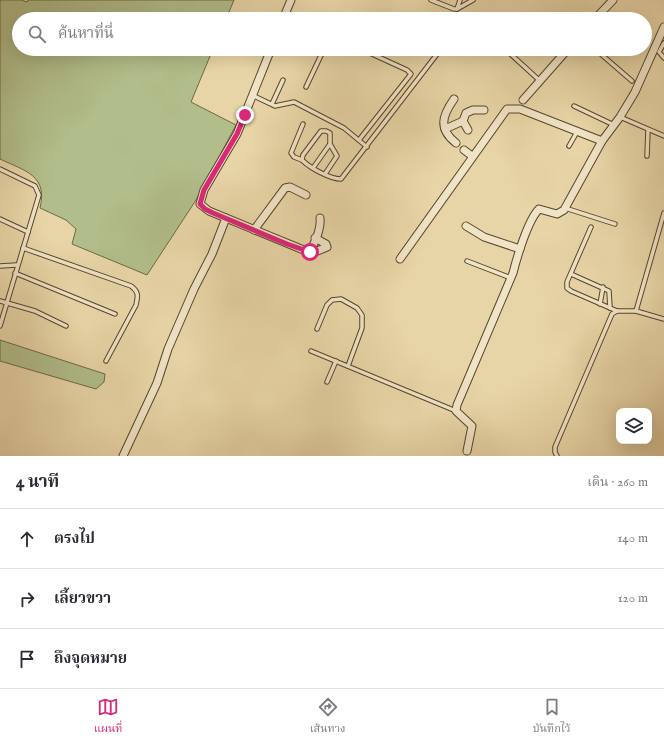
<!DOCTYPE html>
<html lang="th">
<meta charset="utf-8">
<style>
body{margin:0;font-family:"IM FELL English","Noto Serif Thai",serif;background:#f2f2f3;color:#2b2b33}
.controls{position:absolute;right:12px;bottom:12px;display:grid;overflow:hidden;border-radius:8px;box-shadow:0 4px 16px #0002}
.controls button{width:36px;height:36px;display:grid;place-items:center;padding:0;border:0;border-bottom:1px solid #e1e1e2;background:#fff;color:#2b2b33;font:20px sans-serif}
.stop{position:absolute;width:12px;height:12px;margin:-9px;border:3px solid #db2777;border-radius:50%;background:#fff}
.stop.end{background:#db2777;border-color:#fff;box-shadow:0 1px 4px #0008}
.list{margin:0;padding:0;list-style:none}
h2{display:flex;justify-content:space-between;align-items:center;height:52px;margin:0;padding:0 16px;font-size:17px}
h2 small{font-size:13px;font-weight:400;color:#7c7c81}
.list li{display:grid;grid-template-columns:26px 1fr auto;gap:12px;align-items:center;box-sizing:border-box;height:60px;padding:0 16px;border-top:1px solid #e1e1e2}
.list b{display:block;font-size:15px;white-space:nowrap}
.list em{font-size:13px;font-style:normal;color:#7c7c81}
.icon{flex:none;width:22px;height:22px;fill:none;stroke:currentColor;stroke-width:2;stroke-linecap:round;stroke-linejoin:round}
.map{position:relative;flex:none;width:664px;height:456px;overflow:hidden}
.search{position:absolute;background:#fff;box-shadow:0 4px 16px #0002;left:12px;right:12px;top:12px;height:44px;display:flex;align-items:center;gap:10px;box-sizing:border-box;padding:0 14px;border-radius:22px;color:#7c7c81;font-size:15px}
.sheet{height:232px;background:#fff}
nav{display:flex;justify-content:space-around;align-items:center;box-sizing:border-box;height:56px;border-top:1px solid #e1e1e2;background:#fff;font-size:11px;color:#7c7c81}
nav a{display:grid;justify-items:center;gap:2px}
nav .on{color:#db2777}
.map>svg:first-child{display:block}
.green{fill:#b1be8b;stroke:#6c6a46}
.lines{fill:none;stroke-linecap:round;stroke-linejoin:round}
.lane-casing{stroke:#57452b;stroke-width:5.5}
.street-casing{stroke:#57452b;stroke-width:9}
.lane{stroke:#f0e4c6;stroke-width:3.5}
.street{stroke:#f0e4c6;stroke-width:7}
.route{stroke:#db2777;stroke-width:5}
</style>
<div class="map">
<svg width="664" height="456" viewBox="0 0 664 456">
<rect width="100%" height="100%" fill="#e8d5a7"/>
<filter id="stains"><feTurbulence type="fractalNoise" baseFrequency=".005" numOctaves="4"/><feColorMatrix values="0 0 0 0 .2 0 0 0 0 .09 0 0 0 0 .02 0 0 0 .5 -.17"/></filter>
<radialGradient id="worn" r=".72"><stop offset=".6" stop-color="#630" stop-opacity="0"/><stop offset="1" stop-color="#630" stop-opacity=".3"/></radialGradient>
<g class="green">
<path d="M0,0H21L27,2L28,0H234L226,19H19V49H213L191,102L236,125L196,200L147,275L72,244L76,229L66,220L40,208C48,175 25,171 0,159Z"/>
<path d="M0,340L105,374L104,382L96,389L0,361Z"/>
</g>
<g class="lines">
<defs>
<g id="lane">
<path d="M431,0L454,9H457L460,0"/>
<path d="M457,9L473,0"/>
<path d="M664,43L659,52L664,58"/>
<path d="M505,49L539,80"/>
<path d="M595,49L632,81"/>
<path d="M306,87L324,49"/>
<path d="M252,95L275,106L294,102L344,128L367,147"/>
<path d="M272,104L283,80"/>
<path d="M574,106L614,125"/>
<path d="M620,117L664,136"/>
<path d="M359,140L411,74L407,70L361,49"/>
<path d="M569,146L577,132"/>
<path d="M647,156L648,130"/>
<path d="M302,160L294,157L291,153L303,124"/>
<path d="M313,168L330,144"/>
<path d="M0,169L35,186L39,195L0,326"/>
<path d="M325,174L337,156L330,144V133L326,131H321L303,155L302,160C310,168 330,179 341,179L441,49"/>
<path d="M565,208L615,224"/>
<path d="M664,213L636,311L664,319"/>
<path d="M0,219L28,232"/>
<path d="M591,227L567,282V288L571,291L617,311"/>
<path d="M23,248L131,286C139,292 138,296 136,305L106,361"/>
<path d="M467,261L511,278"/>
<path d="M0,266L17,265"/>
<path d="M15,273L115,314"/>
<path d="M571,274L609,291L610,308"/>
<path d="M0,301L35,311L66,326"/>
<path d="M600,304L603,287"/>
<path d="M317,329L327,305L332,300L341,299L357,308L362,315V328L348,366"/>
<path d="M311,351L456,411"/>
<path d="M327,382L336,361"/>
<path d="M557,456L555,452V447L612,314L617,311H636"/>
</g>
<g id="street">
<path d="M283,19L291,0"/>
<path d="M595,19L613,0"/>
<path d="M271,49L237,134L204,190L200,204L209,211L306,251C315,249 321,227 320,218"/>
<path d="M454,99C442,116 438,129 456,143"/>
<path d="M523,100L568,49"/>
<path d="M445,129L463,121"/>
<path d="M468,130L463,121L466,113L473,110H484"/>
<path d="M464,150L472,156"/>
<path d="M466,226L484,237L520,249"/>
<path d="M254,230L285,188L290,187L306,195"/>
<path d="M309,250L315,252L327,247L326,244L315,238"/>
<path d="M400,259L507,109H520L602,141L620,117L635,92L664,27"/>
<path d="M467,451L472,426L456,411L457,405L513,273C517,257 528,220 539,209L557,214L564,210L602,141"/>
<path d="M123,456L157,383L168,349L194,289L212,254L226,218"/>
</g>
</defs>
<use href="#lane" class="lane-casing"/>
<use href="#street" class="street-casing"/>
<use href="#lane" class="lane"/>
<use href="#street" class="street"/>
</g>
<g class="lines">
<path class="route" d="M245,115L237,134L204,190L200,204L205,209L213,213L287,244L310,252"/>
</g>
<rect width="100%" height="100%" filter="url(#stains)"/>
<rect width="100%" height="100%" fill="url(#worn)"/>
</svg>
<div class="controls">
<button><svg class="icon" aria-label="layers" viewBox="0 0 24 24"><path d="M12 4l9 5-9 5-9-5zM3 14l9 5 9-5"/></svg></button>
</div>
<div class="stop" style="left:310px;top:252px"></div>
<div class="stop end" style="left:245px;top:115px"></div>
<div class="search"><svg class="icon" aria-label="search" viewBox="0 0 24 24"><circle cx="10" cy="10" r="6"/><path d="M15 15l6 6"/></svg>ค้นหาที่นี่</div>
</div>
<section class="sheet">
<h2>4 นาที<small>เดิน · 260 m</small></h2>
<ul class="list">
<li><svg class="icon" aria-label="ahead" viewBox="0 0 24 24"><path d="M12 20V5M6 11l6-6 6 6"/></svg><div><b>ตรงไป</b></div><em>140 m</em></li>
<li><svg class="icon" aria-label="right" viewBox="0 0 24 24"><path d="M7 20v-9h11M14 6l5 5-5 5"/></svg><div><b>เลี้ยวขวา</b></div><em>120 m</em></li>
<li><svg class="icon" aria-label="arrive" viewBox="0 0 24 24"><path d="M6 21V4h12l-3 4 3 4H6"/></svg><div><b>ถึงจุดหมาย</b></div></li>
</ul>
</section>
<nav>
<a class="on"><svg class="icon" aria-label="map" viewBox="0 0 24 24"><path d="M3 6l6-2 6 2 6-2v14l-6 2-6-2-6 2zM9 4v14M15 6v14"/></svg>แผนที่</a>
<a><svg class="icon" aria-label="directions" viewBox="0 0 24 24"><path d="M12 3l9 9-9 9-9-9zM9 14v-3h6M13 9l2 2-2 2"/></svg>เส้นทาง</a>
<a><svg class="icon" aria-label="saved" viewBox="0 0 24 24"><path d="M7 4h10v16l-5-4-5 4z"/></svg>บันทึกไว้</a>
</nav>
